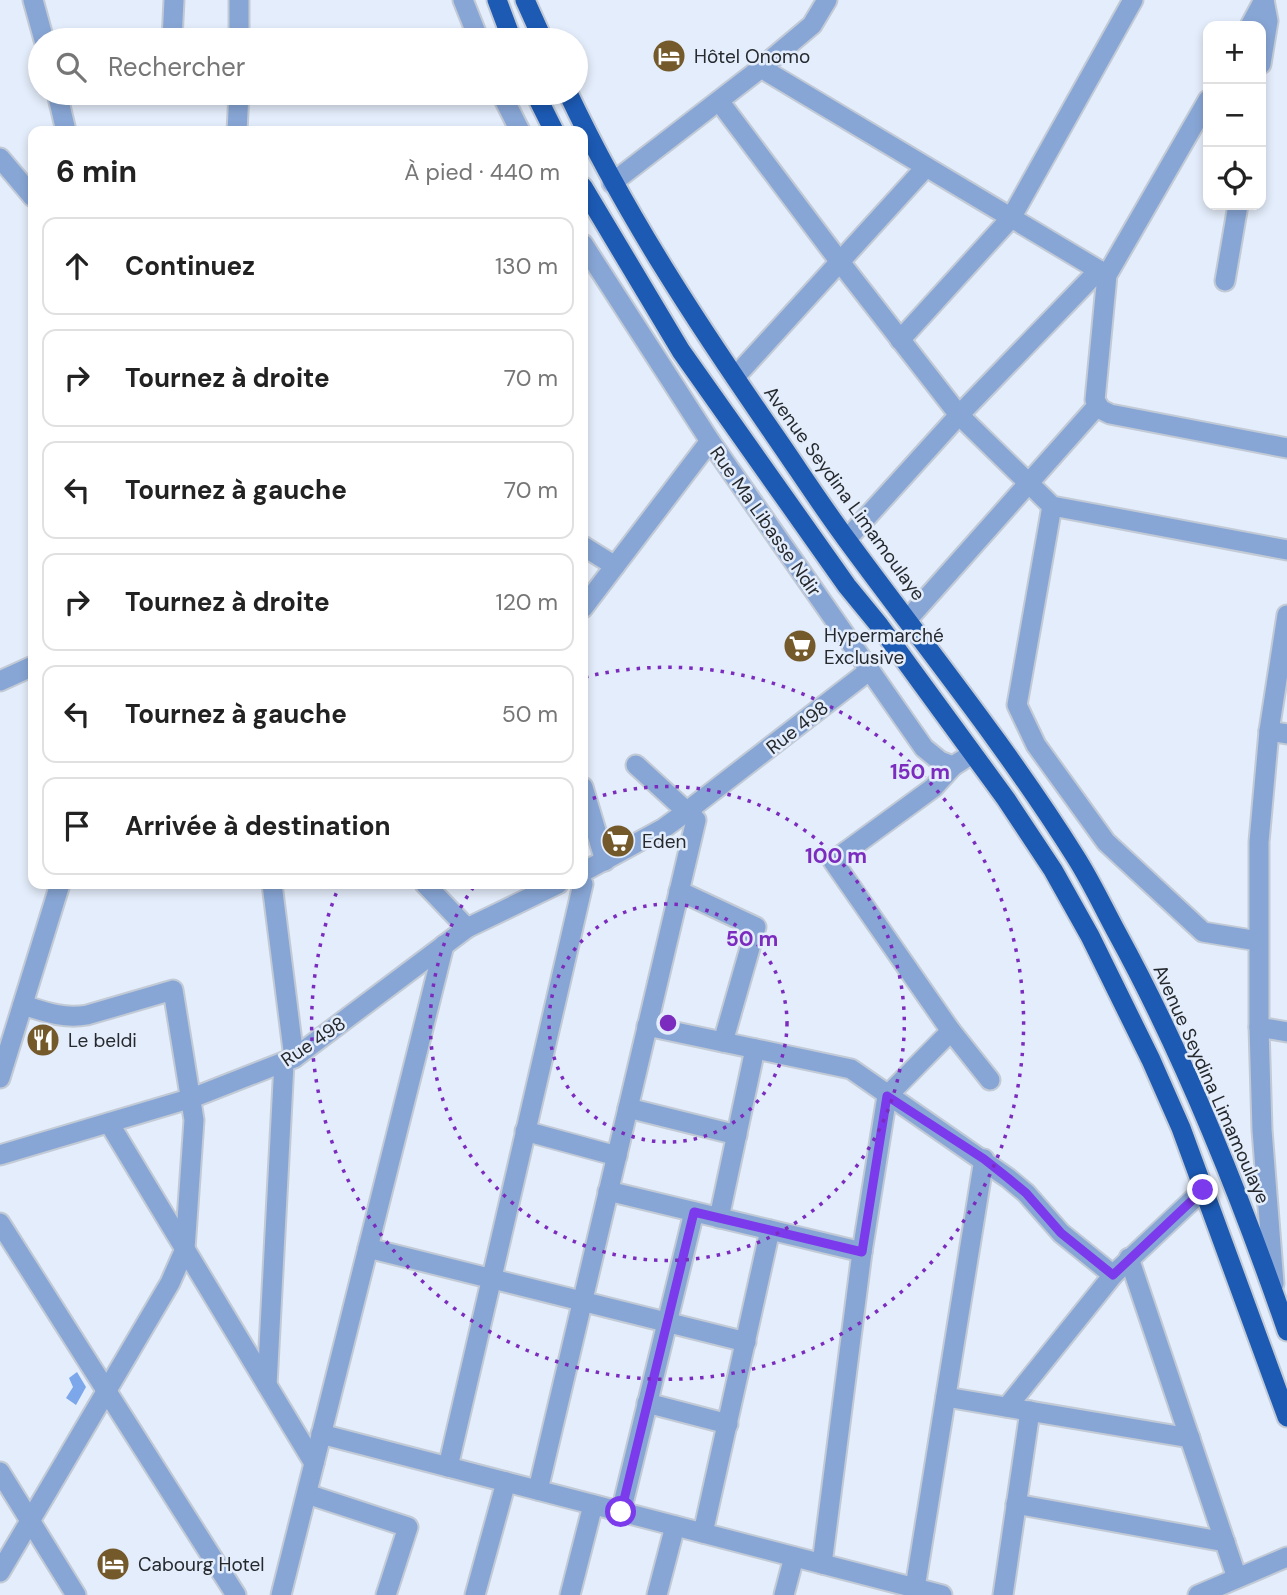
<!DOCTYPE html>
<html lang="fr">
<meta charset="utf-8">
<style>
body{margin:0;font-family:"DM Sans",sans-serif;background:#f2f2f2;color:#222}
.controls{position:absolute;right:21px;top:21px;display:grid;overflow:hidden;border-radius:14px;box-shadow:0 4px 10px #0003}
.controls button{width:63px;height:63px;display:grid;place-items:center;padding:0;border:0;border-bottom:2px solid #e0e0e0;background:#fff;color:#222;font:35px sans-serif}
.stop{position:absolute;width:21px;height:21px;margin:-16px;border:5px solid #7c3aed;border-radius:50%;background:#fff}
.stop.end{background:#7c3aed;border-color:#fff;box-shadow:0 2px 7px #0008}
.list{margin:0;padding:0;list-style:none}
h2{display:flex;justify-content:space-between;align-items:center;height:91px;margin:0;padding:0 28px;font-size:30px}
h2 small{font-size:23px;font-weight:400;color:#767676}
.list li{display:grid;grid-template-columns:46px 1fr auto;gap:21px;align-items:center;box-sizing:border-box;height:98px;margin:0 14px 14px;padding:0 14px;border:2px solid #e0e0e0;border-radius:14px}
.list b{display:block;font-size:26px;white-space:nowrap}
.list em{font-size:23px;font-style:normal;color:#767676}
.icon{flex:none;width:38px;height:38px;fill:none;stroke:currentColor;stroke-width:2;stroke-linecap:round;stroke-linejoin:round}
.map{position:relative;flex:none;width:1287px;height:1595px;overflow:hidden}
.search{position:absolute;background:#fff;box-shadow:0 4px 10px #0003;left:28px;top:28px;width:560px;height:77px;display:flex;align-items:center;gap:18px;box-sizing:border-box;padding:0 24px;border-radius:38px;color:#767676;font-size:26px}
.panel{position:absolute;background:#fff;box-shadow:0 4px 10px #0003;left:28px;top:126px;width:560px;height:763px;border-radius:14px}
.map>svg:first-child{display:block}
.water{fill:#7ca7eb}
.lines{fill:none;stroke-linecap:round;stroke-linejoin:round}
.minor-casing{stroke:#c2cad6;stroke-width:23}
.tertiary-casing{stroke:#c2cad6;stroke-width:23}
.trunk-casing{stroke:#c2cad6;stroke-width:23}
.minor{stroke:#88a6d5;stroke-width:19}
.tertiary{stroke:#88a6d5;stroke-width:19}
.trunk{stroke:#1c5ab4;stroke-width:19}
.route{stroke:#7c3aed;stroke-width:9}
.ring{fill:none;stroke:#7b2cbf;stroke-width:3.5;stroke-dasharray:3.5 7}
.labels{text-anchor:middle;stroke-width:5;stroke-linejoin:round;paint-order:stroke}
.poi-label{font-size:19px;fill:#262a2f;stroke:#e4edfb;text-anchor:start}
.street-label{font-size:19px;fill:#262a2f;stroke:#e4edfb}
.centre{fill:#7b2cbf;stroke:#e4edfb;stroke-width:3.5}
.ring-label{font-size:21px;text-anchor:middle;font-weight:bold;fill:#7b2cbf;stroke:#e4edfb;stroke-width:5;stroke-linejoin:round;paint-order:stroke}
</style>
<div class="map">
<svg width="1287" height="1595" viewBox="0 0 1287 1595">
<rect width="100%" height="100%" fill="#e4edfb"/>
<path class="water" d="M77,1372L86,1387L76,1405L66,1398L73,1387L69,1378Z"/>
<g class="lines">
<defs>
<g id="minor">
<path d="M33,0L44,40"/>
<path d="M1250,26L1264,0"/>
<path d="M172,40L174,0"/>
<path d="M1261,64L1268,21L1264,0"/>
<path d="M761,68L1107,275"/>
<path d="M57,93L66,131"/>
<path d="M1208,100L1107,275L1095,400L1100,409L1110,414L1287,448"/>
<path d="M719,101L840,262L959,415L1052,506L1287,550"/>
<path d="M0,158L33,197"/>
<path d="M612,183L761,68L812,25L827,0"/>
<path d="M1225,281L1238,205"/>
<path d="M900,340L1011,218L1133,0"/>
<path d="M735,377L926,167"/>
<path d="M1052,506L1017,705L1036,745L1106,842L1203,932L1258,941"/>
<path d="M847,539L959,415L1099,270"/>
<path d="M583,546L615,566"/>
<path d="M583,608L710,441"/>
<path d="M908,619L1098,405"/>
<path d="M0,681L33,666"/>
<path d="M1269,731L1287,734"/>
<path d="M583,787L605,861"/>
<path d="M272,884L294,1058"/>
<path d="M425,884L467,928"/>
<path d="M679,891L756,927L723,1042"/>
<path d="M647,1026L851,1069L1008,1178L1026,1193L1061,1233L1113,1275"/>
<path d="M1259,1027L1287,1032"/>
<path d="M951,1031L990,1080"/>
<path d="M628,1108L737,1135"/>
<path d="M109,1123L314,1463"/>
<path d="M525,1131L617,1156"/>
<path d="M608,1191L862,1252"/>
<path d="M719,1218L755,1049"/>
<path d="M0,1223L236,1595"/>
<path d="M368,1248L746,1342"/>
<path d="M1129,1258L1237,1578"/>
<path d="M1274,1284L1262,1130L1259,1027V842L1269,731L1287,615"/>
<path d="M267,1385L284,1063"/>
<path d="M946,1397L1190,1438"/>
<path d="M647,1403L728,1424"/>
<path d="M1007,1407L1113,1275L1203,1190"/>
<path d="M321,1434L942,1595"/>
<path d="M448,1467L583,884"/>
<path d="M0,1472L76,1595"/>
<path d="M538,1490L696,820L636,765"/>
<path d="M307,1494L408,1527L386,1595"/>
<path d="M1016,1504L1225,1542"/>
<path d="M621,1512L694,1212"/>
<path d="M703,1533L770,1230"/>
<path d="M822,1564L862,1252L887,1096L951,1031L833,861L933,788L953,766"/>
<path d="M0,1572L170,1283L185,1249L194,1120L173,990L87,1015C63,1019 45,1012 23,1005"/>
<path d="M915,1588L984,1159"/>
<path d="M281,1595L444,945"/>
<path d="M475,1595L506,1482"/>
<path d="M570,1595L593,1505"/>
<path d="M657,1595L675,1526"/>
<path d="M784,1595L794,1557"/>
<path d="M1003,1595L1030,1411"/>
<path d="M1198,1595L1287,1557"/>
</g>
<g id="tertiary">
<path d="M239,0V40"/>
<path d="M463,0L479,40"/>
<path d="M501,93L520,131"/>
<path d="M237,131L239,93"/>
<path d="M583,244L710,441L924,748L940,761L953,766L972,754"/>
<path d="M583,872L664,828L686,812L870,670"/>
<path d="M0,1078L60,884"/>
<path d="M0,1155L192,1098L294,1058L467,928L558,884"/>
</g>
<g id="trunk">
<path d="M497,0L512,40"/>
<path d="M525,0L543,40"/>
<path d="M535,93L554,131"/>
<path d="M568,93C625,214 697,323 773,433C798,469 821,505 847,540C924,645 1006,746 1075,856C1091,881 1103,907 1117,933C1186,1059 1240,1195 1287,1331"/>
<path d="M583,187L681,351L847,586L879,625L1006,799L1053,870L1090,936L1151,1060L1181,1128L1287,1417"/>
</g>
</defs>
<use href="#minor" class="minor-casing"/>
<use href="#tertiary" class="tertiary-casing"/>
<use href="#trunk" class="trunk-casing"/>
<use href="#minor" class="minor"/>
<use href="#tertiary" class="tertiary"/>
<use href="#trunk" class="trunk"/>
</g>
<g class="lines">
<path class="route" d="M621,1512L694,1212L862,1252L887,1096L984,1159L1008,1178L1026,1193L1061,1233L1113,1275L1203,1190"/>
</g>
<g class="ring">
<circle cx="668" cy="1023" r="119"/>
<path d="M583 802A237 237 0 1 1 475 885"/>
<path d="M585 677A356 356 0 1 1 340 884"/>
</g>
<defs>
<symbol id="hotel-disc" viewBox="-11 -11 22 22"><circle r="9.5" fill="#74592b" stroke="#e4edfb"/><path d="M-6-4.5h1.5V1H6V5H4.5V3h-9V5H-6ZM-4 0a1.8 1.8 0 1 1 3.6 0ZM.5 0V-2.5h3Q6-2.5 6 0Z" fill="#fff"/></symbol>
<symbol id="supermarket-disc" viewBox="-11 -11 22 22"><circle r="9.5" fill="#74592b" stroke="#e4edfb"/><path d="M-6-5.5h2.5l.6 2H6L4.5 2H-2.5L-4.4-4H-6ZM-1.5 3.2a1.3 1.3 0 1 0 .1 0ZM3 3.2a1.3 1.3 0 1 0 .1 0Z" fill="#fff"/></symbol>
<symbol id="restaurant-disc" viewBox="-11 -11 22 22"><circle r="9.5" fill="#74592b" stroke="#e4edfb"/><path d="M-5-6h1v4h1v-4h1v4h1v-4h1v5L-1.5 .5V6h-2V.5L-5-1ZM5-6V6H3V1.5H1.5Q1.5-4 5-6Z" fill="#fff"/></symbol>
</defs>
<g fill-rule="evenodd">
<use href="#hotel-disc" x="650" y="37" width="38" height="38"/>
<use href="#supermarket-disc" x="781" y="627" width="38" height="38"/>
<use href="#supermarket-disc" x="599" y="822" width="38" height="38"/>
<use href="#restaurant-disc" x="24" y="1021" width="38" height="38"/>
<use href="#hotel-disc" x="94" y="1545" width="38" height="38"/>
</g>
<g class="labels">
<g class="poi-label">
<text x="694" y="63">Hôtel Onomo</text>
<text x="824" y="642">Hypermarché<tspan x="824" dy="22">Exclusive</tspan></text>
<text x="642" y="848">Eden</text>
<text x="68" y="1047">Le beldi</text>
<text x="138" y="1571">Cabourg Hotel</text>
</g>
<g class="street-label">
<text transform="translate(845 493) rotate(54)" y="7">Avenue Seydina Limamoulaye</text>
<text transform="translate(766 521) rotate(55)" y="7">Rue Ma Libasse Ndir</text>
<text transform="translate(797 727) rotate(-38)" y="7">Rue 498</text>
<text transform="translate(313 1041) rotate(-34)" y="7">Rue 498</text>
<text transform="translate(1212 1084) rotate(66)" y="7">Avenue Seydina Limamoulaye</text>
</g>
</g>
<circle cx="668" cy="1023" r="10" class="centre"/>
<g class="ring-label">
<text x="920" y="779">150 m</text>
<text x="836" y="863">100 m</text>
<text x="752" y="946">50 m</text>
</g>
</svg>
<div class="controls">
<button>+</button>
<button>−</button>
<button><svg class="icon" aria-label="locate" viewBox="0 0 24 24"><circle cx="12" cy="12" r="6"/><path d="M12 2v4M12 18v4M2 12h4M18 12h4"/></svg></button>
</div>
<div class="stop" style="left:621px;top:1512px"></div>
<div class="stop end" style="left:1203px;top:1190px"></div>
<div class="search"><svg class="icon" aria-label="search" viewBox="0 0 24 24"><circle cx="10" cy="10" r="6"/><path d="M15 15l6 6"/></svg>Rechercher</div>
<section class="panel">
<h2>6 min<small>À pied · 440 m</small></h2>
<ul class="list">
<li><svg class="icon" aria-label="ahead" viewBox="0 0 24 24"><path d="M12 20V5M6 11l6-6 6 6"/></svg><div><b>Continuez</b></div><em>130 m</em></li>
<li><svg class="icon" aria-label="right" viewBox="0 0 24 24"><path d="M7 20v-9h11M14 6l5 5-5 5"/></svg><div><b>Tournez à droite</b></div><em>70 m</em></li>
<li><svg class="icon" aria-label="left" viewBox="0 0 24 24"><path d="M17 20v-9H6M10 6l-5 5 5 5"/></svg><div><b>Tournez à gauche</b></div><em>70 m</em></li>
<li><svg class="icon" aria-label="right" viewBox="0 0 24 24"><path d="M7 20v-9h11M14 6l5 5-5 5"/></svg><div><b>Tournez à droite</b></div><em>120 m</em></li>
<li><svg class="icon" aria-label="left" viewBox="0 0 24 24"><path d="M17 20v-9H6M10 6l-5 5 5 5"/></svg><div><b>Tournez à gauche</b></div><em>50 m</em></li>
<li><svg class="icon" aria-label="arrive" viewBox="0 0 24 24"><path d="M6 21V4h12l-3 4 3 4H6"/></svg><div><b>Arrivée à destination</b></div></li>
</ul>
</section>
</div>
